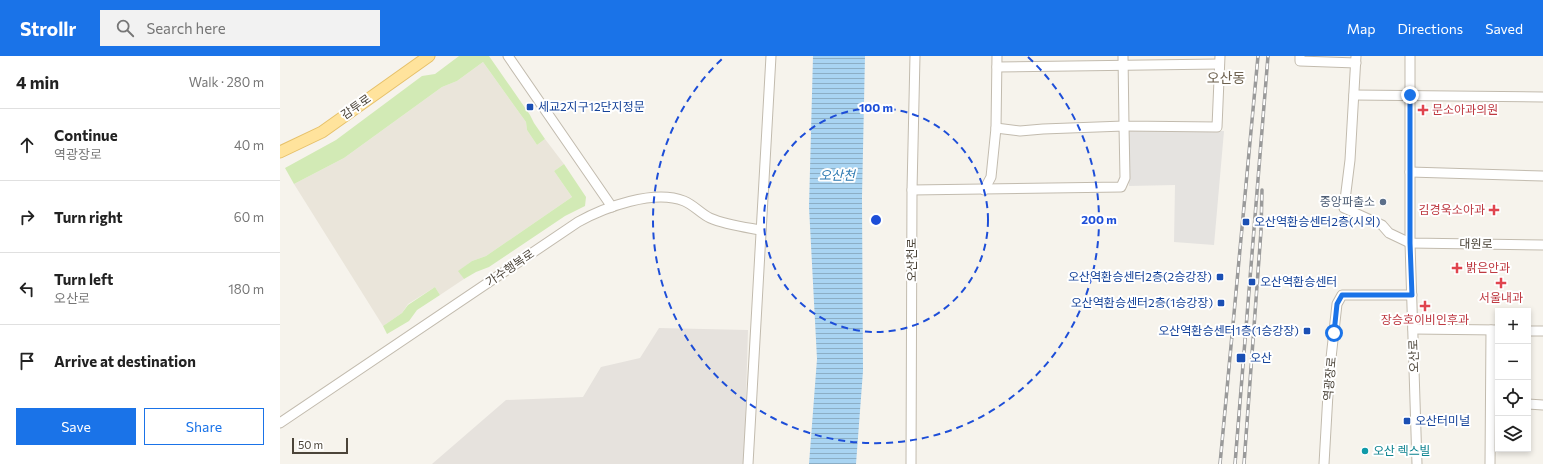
<!DOCTYPE html>
<meta charset="utf-8">
<style>
body{margin:0;font-family:Commissioner,"Noto Sans KR",sans-serif;background:#f2f2f2;color:#222}
.controls{position:absolute;right:12px;bottom:12px;display:grid;overflow:hidden;border-radius:0px;box-shadow:0 2px 6px #0003}
.controls button{width:36px;height:36px;display:grid;place-items:center;padding:0;border:0;border-bottom:1px solid #e0e0e0;background:#fff;color:#222;font:20px sans-serif}
.scale{position:absolute;left:12px;bottom:10px;width:56px;box-sizing:border-box;padding-left:4px;border:2px solid #4b4439;border-top:0;font-size:11px;line-height:14px;white-space:nowrap;color:#4b4439;-webkit-text-stroke:3px #fff;paint-order:stroke}
.stop{position:absolute;width:12px;height:12px;margin:-9px;border:3px solid #1a73e8;border-radius:50%;background:#fff}
.stop.end{background:#1a73e8;border-color:#fff;box-shadow:0 1px 4px #0008}
.list{margin:0;padding:0;list-style:none}
h2{display:flex;justify-content:space-between;align-items:center;height:52px;margin:0;padding:0 16px;font-size:17px}
h2 small{font-size:13px;font-weight:400;color:#767676}
.list li{display:grid;grid-template-columns:26px 1fr auto;gap:12px;align-items:center;box-sizing:border-box;height:72px;padding:0 16px;border-top:1px solid #e0e0e0}
.list b{display:block;font-size:15px;white-space:nowrap}
.list p{margin:0;font-size:13px;white-space:nowrap;color:#767676}
.list em{font-size:13px;font-style:normal;color:#767676}
.actions{display:flex;gap:8px;padding:12px 16px}
.actions a{flex:1;padding:9px 0;border:1px solid #1a73e8;border-radius:0px;text-align:center;font-size:14px;color:#1a73e8}
.actions .main{background:#1a73e8;color:#fff}
.icon{flex:none;width:22px;height:22px;fill:none;stroke:currentColor;stroke-width:2;stroke-linecap:round;stroke-linejoin:round}
.map{position:relative;flex:none;width:1263px;height:408px;overflow:hidden}
header{display:flex;align-items:center;gap:24px;box-sizing:border-box;height:56px;padding:0 20px;background:#1a73e8;color:#fff}
header strong{font-size:19px}
nav{display:flex;gap:22px;margin-inline-start:auto;font-size:14px}
.search{width:280px;height:36px;background:#f2f2f2;display:flex;align-items:center;gap:10px;box-sizing:border-box;padding:0 14px;border-radius:0px;color:#767676;font-size:15px}
main{display:flex}
aside{flex:1;background:#fff}
.map>svg:first-child{display:block}
.residential{fill:#eae5da}
.industrial{fill:#e6e2dd}
.green{fill:#d2eab5}
.parking{fill:#e5e3e0}
.water{fill:url(#water-rules)}
.lines{fill:none;stroke-linecap:round;stroke-linejoin:round}
.minor-casing{stroke:#c2bbae;stroke-width:11}
.major-casing{stroke:#e6c16a;stroke-width:13}
.minor{stroke:#fff;stroke-width:9}
.major{stroke:#ffe39c;stroke-width:11}
.rail-casing{stroke:#9a9a9a;stroke-width:3.5}
.rail{stroke:#fff;stroke-width:2;stroke-dasharray:6;stroke-linecap:butt}
.route{stroke:#1a73e8;stroke-width:5}
.ring{fill:none;stroke:#1d4ed8;stroke-width:2;stroke-dasharray:7 5}
.transit-dot{fill:#1a4fb4;stroke:#fff;stroke-width:1.5}
.health-dot{fill:#e0444e;stroke:#fff;stroke-width:1.5}
.service-dot{fill:#5c6f8a;stroke:#fff;stroke-width:1.5}
.culture-dot{fill:#0f9aa8;stroke:#fff;stroke-width:1.5}
.labels{text-anchor:middle;stroke-width:4;stroke-linejoin:round;paint-order:stroke}
.street-label{font-size:12px;fill:#4b4439;stroke:#fff}
.transit-label{font-size:12px;fill:#164399;stroke:#fff;text-anchor:start}
.health-label{font-size:12px;fill:#be3a42;stroke:#fff;text-anchor:start}
.service-label{font-size:12px;fill:#4e5e75;stroke:#fff;text-anchor:end}
.culture-label{font-size:12px;fill:#0d838f;stroke:#fff;text-anchor:start}
.water-label{font-size:13px;font-style:italic;fill:#2e7ab2;stroke:#fff}
.quarter-label{font-size:14px;fill:#6e6250;stroke:#fff}
.centre{fill:#1d4ed8;stroke:#fff;stroke-width:2}
.ring-label{font-size:12px;text-anchor:middle;font-weight:bold;fill:#1d4ed8;stroke:#fff;stroke-width:4;stroke-linejoin:round;paint-order:stroke}
</style>
<header>
<strong>Strollr</strong>
<div class="search"><svg class="icon" aria-label="search" viewBox="0 0 24 24"><circle cx="10" cy="10" r="6"/><path d="M15 15l6 6"/></svg>Search here</div>
<nav><a>Map</a><a>Directions</a><a>Saved</a></nav>
</header>
<main>
<aside>
<h2>4 min<small>Walk · 280 m</small></h2>
<ul class="list">
<li><svg class="icon" aria-label="ahead" viewBox="0 0 24 24"><path d="M12 20V5M6 11l6-6 6 6"/></svg><div><b>Continue</b><p>역광장로</p></div><em>40 m</em></li>
<li><svg class="icon" aria-label="right" viewBox="0 0 24 24"><path d="M7 20v-9h11M14 6l5 5-5 5"/></svg><div><b>Turn right</b></div><em>60 m</em></li>
<li><svg class="icon" aria-label="left" viewBox="0 0 24 24"><path d="M17 20v-9H6M10 6l-5 5 5 5"/></svg><div><b>Turn left</b><p>오산로</p></div><em>180 m</em></li>
<li><svg class="icon" aria-label="arrive" viewBox="0 0 24 24"><path d="M6 21V4h12l-3 4 3 4H6"/></svg><div><b>Arrive at destination</b></div></li>
</ul>
<div class="actions"><a class="main">Save</a><a>Share</a></div>
</aside>
<div class="map">
<svg width="1263" height="408" viewBox="0 0 1263 408">
<defs>
<pattern id="water-rules" width="6" height="5" patternUnits="userSpaceOnUse"><rect width="6" height="5" fill="#a9d4f2"/><path d="M0 2.5h6" fill="none" stroke="#8caec5"/></pattern>
</defs>
<rect width="100%" height="100%" fill="#f6f3ec"/>
<path class="residential" d="M203,6L246,66L247,74L257,89L265,83L284,108L274,115L292,141L206,200L192,205L179,215L184,223L160,239L155,231L128,248L122,257L103,270L14,128L64,102L162,31L177,25Z"/>
<path class="industrial" d="M379,272L468,274L464,408H152L226,344L303,341L321,311L360,302Z"/>
<g class="green">
<path d="M179,0H209L250,59L254,67L265,83L257,89L247,74L246,66L203,6L177,25L162,31L64,102L14,128L5,112L56,84L142,20L155,18Z"/>
<path d="M284,108L306,141L305,150L285,160L209,211L196,216L184,223L178,215L192,205L206,200L292,141L274,115Z"/>
<path d="M155,231L160,239L137,254L129,265L107,278L103,270L122,257L128,249Z"/>
</g>
<path class="parking" d="M848,75H944L934,189L894,186L895,129L849,130Z"/>
<path class="water" d="M533,0H585L582,141L583,315L576,408H529L537,303L529,151Z"/>
<g class="lines">
<defs>
<g id="minor">
<path d="M228,0L332,151"/>
<path d="M843,0L844,70L937,71L940,0"/>
<path d="M1020,0V5L1076,7"/>
<path d="M1076,0L1070,104L1064,152L1102,169L1109,177L1130,187L1263,189"/>
<path d="M1130,0V187L1137,408"/>
<path d="M717,11L939,8"/>
<path d="M1074,39L1263,41"/>
<path d="M1130,116L1263,120"/>
<path d="M632,134L841,131L845,122L844,70L763,73L740,75L716,72"/>
<path d="M704,134L711,121L716,72L717,0"/>
<path d="M1133,273L1218,274"/>
<path d="M1248,275H1263"/>
<path d="M1248,348L1263,349"/>
<path d="M0,367L298,166C325,151 374,133 404,145C414,149 421,158 430,162C446,169 464,171 481,174"/>
<path d="M468,408L491,0"/>
<path d="M631,408L632,134L635,0"/>
<path d="M1044,408L1049,320L1057,248L1062,239H1132"/>
<path d="M1210,408L1211,274"/>
</g>
<path id="major" d="M0,96L42,76L149,0"/>
</defs>
<use href="#minor" class="minor-casing"/>
<use href="#major" class="major-casing"/>
<use href="#minor" class="minor"/>
<use href="#major" class="major"/>
<defs>
<g id="rail">
<path d="M940,408L978,0"/>
<path d="M955,408L988,0"/>
<path d="M964,408L981,175L982,134"/>
</g>
</defs>
<use href="#rail" class="rail-casing"/>
<use href="#rail" class="rail"/>
</g>
<g class="lines">
<path class="route" d="M1054,277L1057,248L1062,239H1132L1130,187V39"/>
</g>
<g class="ring">
<circle cx="596" cy="164" r="112"/>
<path d="M748 1A223 223 0 1 1 444 1"/>
</g>
<g class="transit-dot">
<rect x="246" y="47" width="8" height="8" rx="2"/>
<rect x="962" y="162" width="8" height="8" rx="2"/>
<rect x="936" y="217" width="8" height="8" rx="2"/>
<rect x="968" y="222" width="8" height="8" rx="2"/>
<rect x="937" y="243" width="8" height="8" rx="2"/>
<rect x="1023" y="271" width="8" height="8" rx="2"/>
<rect x="956" y="297" width="10" height="10" rx="2"/>
<rect x="1123" y="361" width="8" height="8" rx="2"/>
</g>
<g class="health-dot">
<path d="M1141 48h4v4h4v4h-4v4h-4v-4h-4v-4h4z"/>
<path d="M1212 148h4v4h4v4h-4v4h-4v-4h-4v-4h4z"/>
<path d="M1175 206h4v4h4v4h-4v4h-4v-4h-4v-4h4z"/>
<path d="M1219 221h4v4h4v4h-4v4h-4v-4h-4v-4h4z"/>
<path d="M1143 244h4v4h4v4h-4v4h-4v-4h-4v-4h4z"/>
</g>
<circle class="service-dot" cx="1103" cy="146" r="4"/>
<circle class="culture-dot" cx="1085" cy="395" r="4"/>
<g class="labels">
<g class="street-label">
<text transform="translate(76 51) rotate(-35)" y="4">감투로</text>
<text transform="translate(1196 188) rotate(1)" y="4">대원로</text>
<text transform="translate(632 204) rotate(-90)" y="4">오산천로</text>
<text transform="translate(230 212) rotate(-34)" y="4">가수행복로</text>
<text transform="translate(1134 300) rotate(-92)" y="4">오산로</text>
<text transform="translate(1050 323) rotate(-85)" y="4">역광장로</text>
</g>
<g class="transit-label">
<text x="258" y="55">세교2지구12단지정문</text>
<text x="974" y="170">오산역환승센터2층(시외)</text>
<text x="932" y="225" text-anchor="end">오산역환승센터2층(2승강장)</text>
<text x="980" y="230">오산역환승센터</text>
<text x="933" y="251" text-anchor="end">오산역환승센터2층(1승강장)</text>
<text x="1019" y="279" text-anchor="end">오산역환승센터1층(1승강장)</text>
<text x="970" y="306">오산</text>
<text x="1135" y="369">오산터미널</text>
</g>
<g class="health-label">
<text x="1152" y="58">문소아과의원</text>
<text x="1205" y="158" text-anchor="end">김경욱소아과</text>
<text x="1186" y="216">밝은안과</text>
<text x="1221" y="246" text-anchor="middle">서울내과</text>
<text x="1145" y="268" text-anchor="middle">장승호이비인후과</text>
</g>
<g class="service-label">
<text x="1095" y="150">중앙파출소</text>
</g>
<g class="culture-label">
<text x="1093" y="399">오산 렉스빌</text>
</g>
<g class="water-label">
<text x="557" y="124">오산천</text>
</g>
<g class="quarter-label">
<text x="946" y="27">오산동</text>
</g>
</g>
<circle cx="596" cy="164" r="6" class="centre"/>
<g class="ring-label">
<text x="596" y="56">100 m</text>
<text x="819" y="168">200 m</text>
</g>
</svg>
<div class="controls">
<button>+</button>
<button>−</button>
<button><svg class="icon" aria-label="locate" viewBox="0 0 24 24"><circle cx="12" cy="12" r="6"/><path d="M12 2v4M12 18v4M2 12h4M18 12h4"/></svg></button>
<button><svg class="icon" aria-label="layers" viewBox="0 0 24 24"><path d="M12 4l9 5-9 5-9-5zM3 14l9 5 9-5"/></svg></button>
</div>
<div class="scale">50 m</div>
<div class="stop" style="left:1054px;top:277px"></div>
<div class="stop end" style="left:1130px;top:39px"></div>
</div>
</main>
